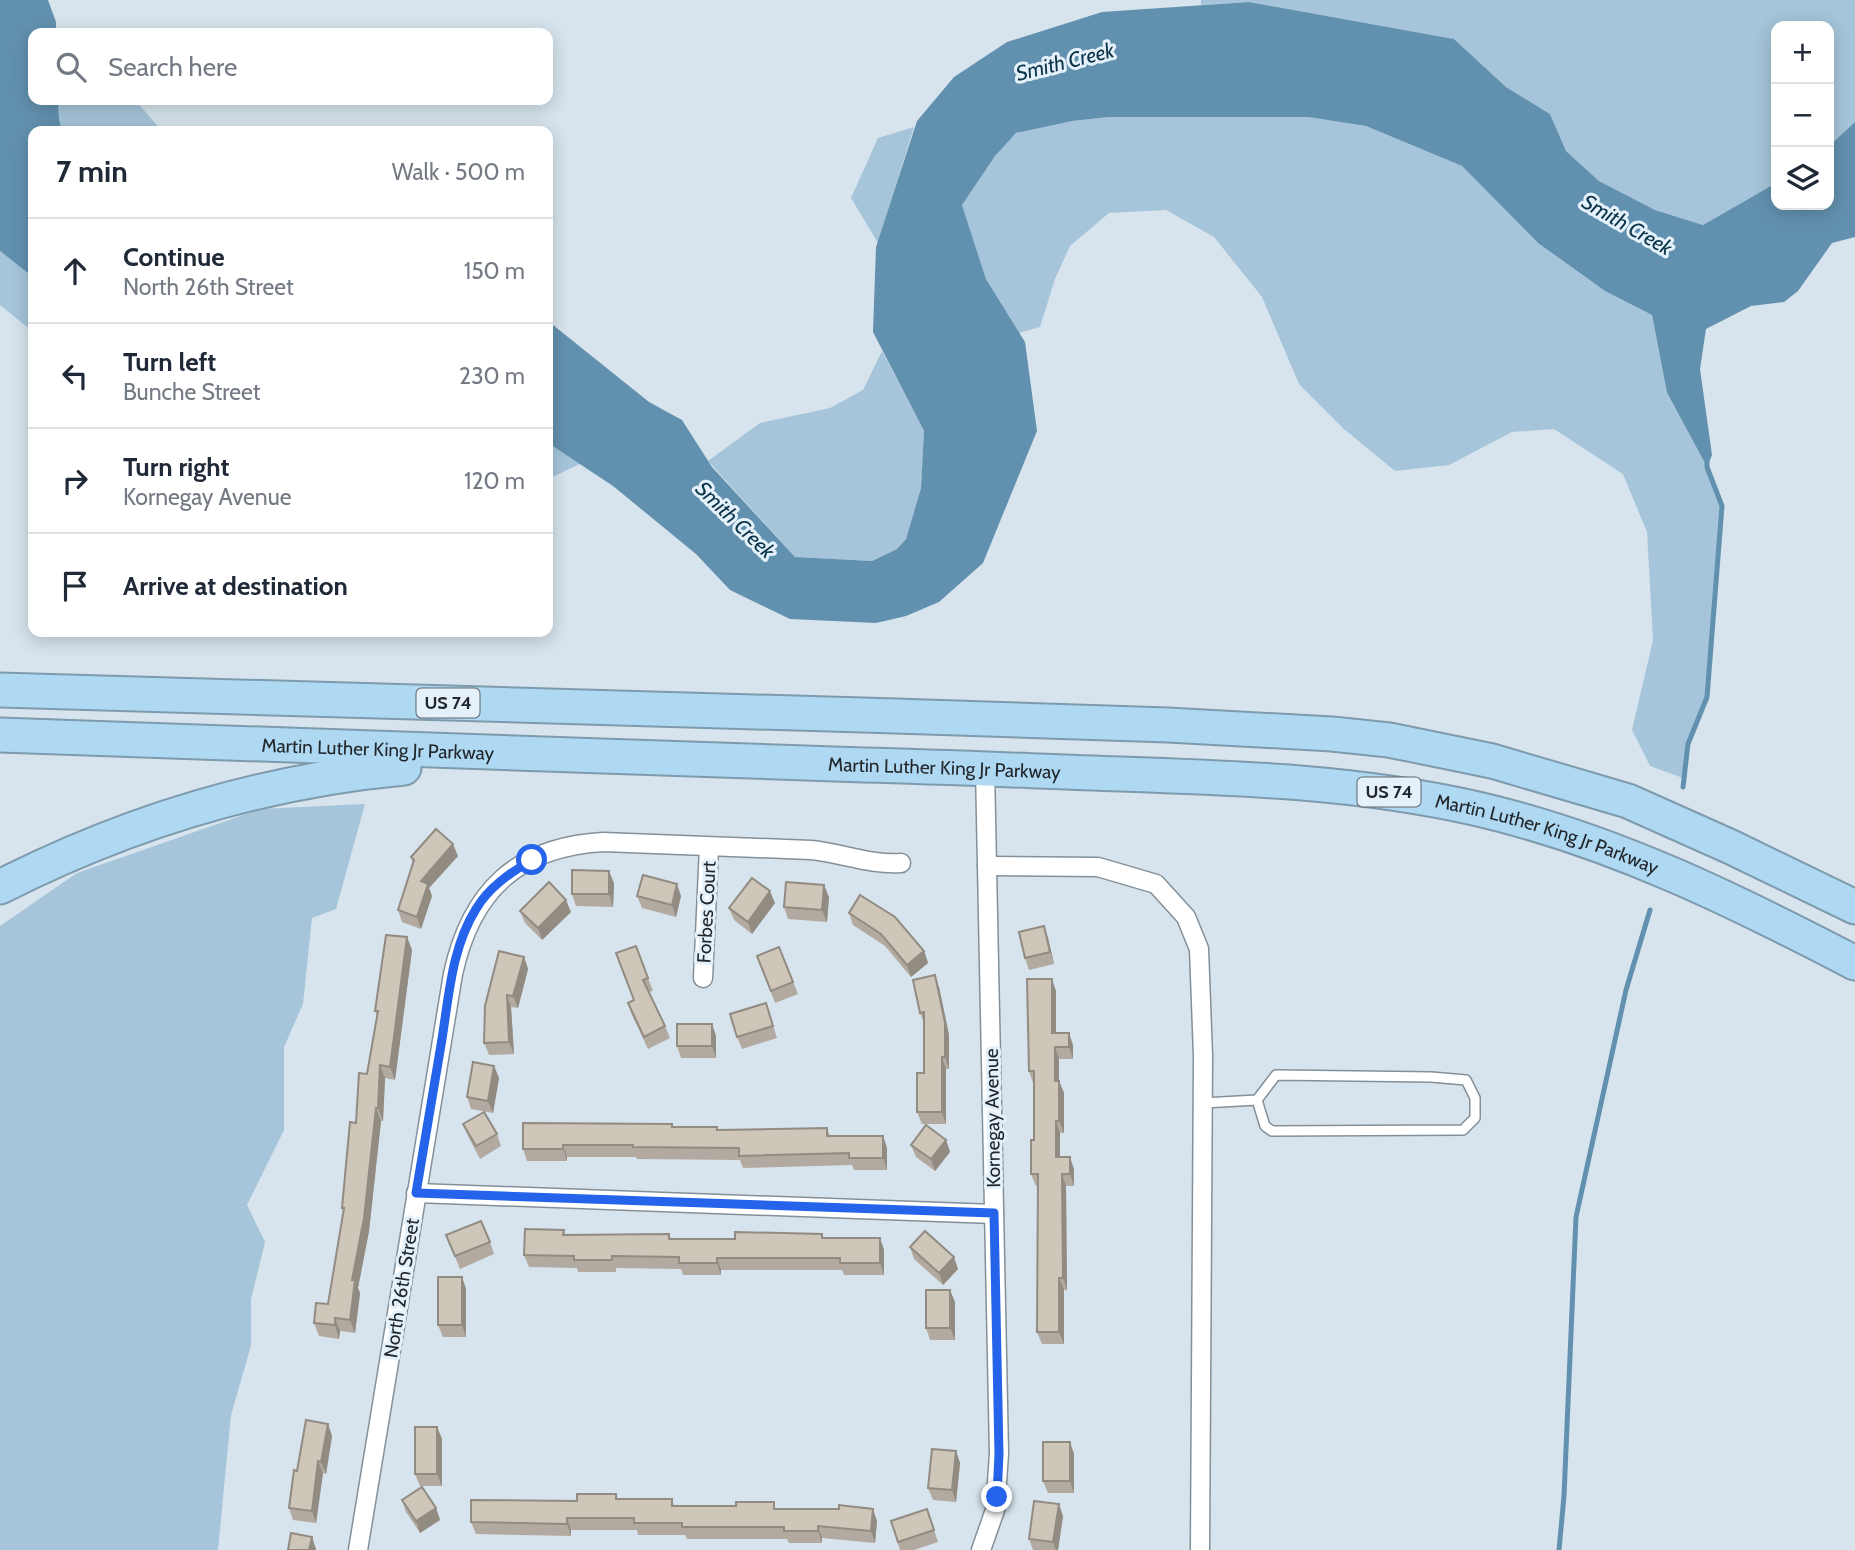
<!DOCTYPE html>
<meta charset="utf-8">
<style>
body{margin:0;font-family:Cabin,sans-serif;background:#f6f6f7;color:#1f2937}
.controls{position:absolute;right:21px;top:21px;display:grid;overflow:hidden;border-radius:14px;box-shadow:0 4px 18px #0003}
.controls button{width:63px;height:63px;display:grid;place-items:center;padding:0;border:0;border-bottom:2px solid #e0e1e3;background:#fff;color:#1f2937;font:35px sans-serif}
.stop{position:absolute;width:21px;height:21px;margin:-16px;border:5px solid #2563eb;border-radius:50%;background:#fff}
.stop.end{background:#2563eb;border-color:#fff;box-shadow:0 2px 7px #0008}
.list{margin:0;padding:0;list-style:none}
h2{display:flex;justify-content:space-between;align-items:center;height:91px;margin:0;padding:0 28px;font-size:30px}
h2 small{font-size:23px;font-weight:400;color:#747a83}
.list li{display:grid;grid-template-columns:46px 1fr auto;gap:21px;align-items:center;box-sizing:border-box;height:105px;padding:0 28px;border-top:2px solid #e0e1e3}
.list b{display:block;font-size:26px;white-space:nowrap}
.list p{margin:0;font-size:23px;white-space:nowrap;color:#747a83}
.list em{font-size:23px;font-style:normal;color:#747a83}
.icon{flex:none;width:38px;height:38px;fill:none;stroke:currentColor;stroke-width:2;stroke-linecap:round;stroke-linejoin:round}
.map{position:relative;flex:none;width:1855px;height:1550px;overflow:hidden}
.search{position:absolute;background:#fff;box-shadow:0 4px 18px #0003;left:28px;top:28px;width:525px;height:77px;display:flex;align-items:center;gap:18px;box-sizing:border-box;padding:0 24px;border-radius:14px;color:#747a83;font-size:26px}
.panel{position:absolute;background:#fff;box-shadow:0 4px 18px #0003;left:28px;top:126px;width:525px;height:511px;border-radius:14px}
.map>svg:first-child{display:block}
.green{fill:#a6c5da}
.water{fill:#6291af}
.lines{fill:none;stroke-linecap:round;stroke-linejoin:round}
.stream{stroke:#6291af;stroke-width:5}
.service-casing{stroke:#849099;stroke-width:12}
.minor-casing{stroke:#849099;stroke-width:21}
.motorway-casing{stroke:#7e9aad;stroke-width:37}
.service{stroke:#fff;stroke-width:9}
.minor{stroke:#fff;stroke-width:18}
.motorway{stroke:#afd8f3;stroke-width:33}
.wall{fill:#b2aaa0}
.shaded-wall{fill:#918b82}
.building{fill:#cfc6ba;stroke:#918b82;stroke-width:2}
.route{stroke:#2563eb;stroke-width:9}
.labels{text-anchor:middle;stroke-width:6;stroke-linejoin:round;paint-order:stroke}
.shield{fill:#e4f1fb;stroke:#5c6469;stroke-width:2}
.shield-label{font-size:18px;font-weight:bold;fill:#22272b}
.street-label{font-size:19px;fill:#22272b;stroke:#e4f1fb}
.water-label{font-size:21px;font-style:italic;fill:#0a3349;stroke:#e4f1fb}
</style>
<div class="map">
<svg width="1855" height="1550" viewBox="0 0 1855 1550">
<rect width="100%" height="100%" fill="#d7e4ed"/>
<g class="green">
<path d="M1201,0H1855V122L1829,146V26H1776V183L1703,225L1655,210L1599,181L1566,151L1550,114L1506,87L1454,39L1249,2L1201,5Z"/>
<path d="M58,100H135L162,131H62L59,119Z"/>
<path d="M1109,117H1308L1366,126L1462,166L1538,243L1605,291L1652,315L1667,394L1707,467L1722,506L1707,697L1688,743L1683,778L1650,766L1632,730L1653,640L1647,532L1623,474L1554,429L1512,432L1449,465L1395,471L1344,429L1299,384L1262,297L1214,237L1166,210L1109,213L1070,246L1055,279L1040,327L1019,333L986,279L962,205C973,189 1001,140 1018,133C1041,123 1084,120 1109,117Z"/>
<path d="M914,127L878,243L851,198L878,138Z"/>
<path d="M0,251L33,277V336L27,327L0,305Z"/>
<path d="M882,351L924,431L921,488L906,539L897,549L872,561L795,557L708,461L760,423L830,408L863,390Z"/>
<path d="M548,443L580,464L548,479Z"/>
<path d="M365,804L336,909L312,918L303,1004L284,1047V1130L247,1205L265,1242L251,1299V1346L231,1415L218,1550H0V926L77,873L260,809Z"/>
</g>
<g class="water">
<path d="M0,0H48L56,22V33H33V100H58L59,119L62,131H33V277L0,251Z"/>
<path d="M1249,2L1454,39L1506,87L1550,114L1566,151L1599,181L1655,210L1703,225L1776,183V205H1829V146L1855,122V237L1832,243L1798,291L1784,302L1751,306L1706,329L1700,369L1712,455L1707,467L1667,393L1652,315L1605,291L1538,243L1462,166L1366,126L1308,117H1109L1072,121L1016,133L995,156L962,205L986,279L1025,342L1037,431L983,563L939,602L906,616L876,623L790,619L730,590L696,554L613,486L548,443V321L649,402L682,420L712,467L795,557L872,561L897,549L906,539L921,488L924,431L873,332L876,247L917,121L954,77L1007,42L1102,12Z"/>
</g>
<g class="lines">
<g class="stream">
<path d="M1683,787L1688,744L1707,697L1722,506L1707,467V460"/>
<path d="M1559,1550L1564,1496L1576,1217L1626,990L1650,910"/>
</g>
<defs>
<path id="service" d="M1203,1103L1257,1100L1276,1075L1431,1077L1466,1080L1475,1098V1118L1463,1130L1272,1131L1265,1126L1257,1100"/>
<g id="minor">
<path d="M987,866L1098,867L1156,884L1186,917L1199,949L1203,1056L1200,1550"/>
<path d="M703,978L709,847"/>
<path d="M416,1193L994,1214"/>
<path d="M358,1550L453,974C471,891 517,847 603,842L811,850C841,853 870,865 901,863"/>
<path d="M981,1550L995,1510L999,1454L985,768"/>
</g>
<g id="motorway">
<path d="M0,690L896,716L1168,725L1332,734L1389,740L1492,761L1628,801L1731,847L1855,907"/>
<path id="s1" d="M0,735C288,746 576,756 864,765C949,767 1034,771 1120,774C1240,778 1360,782 1478,809C1612,840 1734,900 1855,963"/>
<path d="M0,887C128,822 262,781 404,768"/>
</g>
</defs>
<use href="#service" class="service-casing"/>
<use href="#minor" class="minor-casing"/>
<use href="#motorway" class="motorway-casing"/>
<use href="#service" class="service"/>
<use href="#minor" class="minor"/>
<use href="#motorway" class="motorway"/>
</g>
<g class="wall">
<path d="M458,856L429,888L432,896L421,929L402,922L398,910L413,863L411,857Z"/>
<path d="M614,883L613,907L576,906L572,894Z"/>
<path d="M637,896H681L676,917L642,908Z"/>
<path d="M829,897L827,922L788,919L784,907Z"/>
<path d="M775,903L752,934L734,920L729,908Z"/>
<path d="M520,911L571,912L542,940L525,923Z"/>
<path d="M849,913L924,951L928,963L911,977L885,946L853,925Z"/>
<path d="M407,937L412,950L395,1080L385,1078L383,1121H381L369,1231L358,1288L360,1293L355,1333L340,1331L339,1339L319,1336L314,1323L328,1304L344,1214L342,1208L356,1123L378,1017L375,1011Z"/>
<path d="M1048,938L1054,964L1029,970L1025,958Z"/>
<path d="M636,946L653,991L649,992L665,1026L670,1038L648,1049L632,1015L628,1003L634,1000Z"/>
<path d="M779,947L798,994L775,1003L757,956Z"/>
<path d="M524,957L528,969L518,1008L511,1007L514,1054L489,1055L484,1043Z"/>
<path d="M939,987L949,1035V1069H946V1124H922L917,1112L924,1073V1023L920,1013Z"/>
<path d="M1056,991V1033L1073,1045V1059H1059V1081L1064,1093V1133H1060V1157L1074,1169V1186H1066L1067,1290H1064V1344H1042L1037,1332L1038,1186H1036L1031,1174L1034,1140L1033,1083L1029,1071Z"/>
<path d="M766,1003L777,1038L742,1049L737,1037Z"/>
<path d="M712,1024L716,1036V1058H681L677,1046Z"/>
<path d="M494,1066L499,1078L493,1113L471,1109L467,1097Z"/>
<path d="M463,1124L497,1134L501,1146L480,1159L468,1136Z"/>
<path d="M672,1124L673,1127H717L719,1130L827,1128L830,1136H883L887,1148V1170H854L852,1165L743,1168L740,1160L637,1159L636,1157H567V1161H527L523,1149Z"/>
<path d="M946,1140L950,1152L935,1171L916,1157L911,1145Z"/>
<path d="M564,1230L565,1235L669,1234L671,1239H735L822,1234L824,1238H880L884,1250V1275H844L842,1270H721V1275H683L681,1269L616,1268V1272H578L577,1268L529,1267L524,1255Z"/>
<path d="M446,1235L490,1242L494,1254L460,1269Z"/>
<path d="M910,1247L958,1269L943,1285L914,1259Z"/>
<path d="M462,1277L466,1289V1337H443L438,1325Z"/>
<path d="M955,1302V1340H930L926,1328Z"/>
<path d="M328,1424L332,1436L326,1474L323,1473L316,1523L293,1520L289,1508L297,1471Z"/>
<path d="M437,1427L442,1439V1486H420L415,1474Z"/>
<path d="M956,1451L960,1463L956,1502L933,1500L928,1488Z"/>
<path d="M1074,1454V1493H1048L1043,1481Z"/>
<path d="M616,1494L618,1499H672L674,1506L777,1509L877,1521L875,1543L822,1538V1543H789L787,1539H687L685,1535H638L637,1530H571V1536L476,1534L471,1522L577,1501Z"/>
<path d="M402,1500L436,1508L440,1520L420,1533L406,1512Z"/>
<path d="M927,1509L938,1542L914,1550H900L891,1521Z"/>
<path d="M1063,1516L1058,1550H1033L1029,1539Z"/>
</g>
<g class="shaded-wall">
<path d="M453,844L458,856L429,888L432,896L421,929L417,917L421,881Z"/>
<path d="M609,871L614,883L613,907L609,894Z"/>
<path d="M677,884L681,896L676,917L672,905Z"/>
<path d="M824,885L829,897L827,922L822,910Z"/>
<path d="M770,891L775,903L752,934L748,922Z"/>
<path d="M566,900L571,912L542,940L538,928Z"/>
<path d="M1044,926L1048,938L1054,964L1050,952Z"/>
<path d="M407,937L412,950L395,1080L390,1067Z"/>
<path d="M924,951L928,963L911,977L907,965Z"/>
<path d="M524,957L528,969L518,1008L513,996Z"/>
<path d="M935,975L939,987L949,1035V1069L945,1057Z"/>
<path d="M1052,979L1056,991V1045L1052,1033Z"/>
<path d="M507,995L511,1007L514,1054L509,1042Z"/>
<path d="M712,1024L716,1036V1058L712,1046Z"/>
<path d="M1069,1033L1073,1045V1059L1069,1047Z"/>
<path d="M1055,1047L1059,1059V1093L1055,1081Z"/>
<path d="M942,1057L946,1069V1124L942,1112Z"/>
<path d="M380,1065L385,1078L383,1121L378,1108Z"/>
<path d="M494,1066L499,1078L493,1113L488,1101Z"/>
<path d="M1059,1081L1064,1093V1133L1059,1121Z"/>
<path d="M376,1108L381,1121L369,1231L358,1288L360,1293L355,1333L350,1320L352,1280Z"/>
<path d="M1056,1121L1060,1133V1169L1056,1157Z"/>
<path d="M883,1136L887,1148V1170L883,1158Z"/>
<path d="M946,1140L950,1152L935,1171L931,1159Z"/>
<path d="M563,1145L567,1157V1161L563,1149Z"/>
<path d="M1070,1157L1074,1169V1186L1070,1174Z"/>
<path d="M1062,1174L1066,1186L1067,1290L1063,1278Z"/>
<path d="M880,1238L884,1250V1275L880,1263Z"/>
<path d="M954,1257L958,1269L943,1285L939,1273Z"/>
<path d="M717,1258L721,1270V1275L717,1263Z"/>
<path d="M462,1277L466,1289V1337L462,1325Z"/>
<path d="M1059,1278L1064,1290V1344L1059,1332Z"/>
<path d="M950,1290L955,1302V1340L950,1328Z"/>
<path d="M335,1318L340,1331L339,1339L335,1325Z"/>
<path d="M328,1424L332,1436L326,1474L321,1462Z"/>
<path d="M437,1427L442,1439V1486L437,1474Z"/>
<path d="M1070,1442L1074,1454V1493L1070,1481Z"/>
<path d="M956,1451L960,1463L956,1502L952,1490Z"/>
<path d="M318,1461L323,1473L316,1523L312,1511Z"/>
<path d="M1059,1504L1063,1516L1058,1550H1056L1053,1542Z"/>
<path d="M436,1508L440,1520L420,1533L416,1521Z"/>
<path d="M873,1509L877,1521L875,1543L871,1531Z"/>
<path d="M567,1518L571,1530V1536L567,1524Z"/>
<path d="M818,1526L822,1538V1543L818,1531Z"/>
<path d="M312,1537L316,1549V1550H309Z"/>
</g>
<g class="building">
<path d="M436,829L453,844L421,881L428,884L417,917L398,910L414,860L411,857Z"/>
<path d="M572,870L609,871V894H572Z"/>
<path d="M643,875L677,884L672,905L637,896Z"/>
<path d="M752,878L770,891L748,922L729,908Z"/>
<path d="M549,882L566,900L538,928L520,911Z"/>
<path d="M786,882L824,885L822,910L784,907Z"/>
<path d="M860,895L895,917L924,951L907,965L881,934L849,913Z"/>
<path d="M1044,926L1050,952L1025,958L1019,932Z"/>
<path d="M386,935L407,937L390,1067L380,1065L378,1108H376L364,1218L352,1280H355L350,1320L335,1318V1325L314,1323L316,1303L328,1304L344,1208H342L350,1122L356,1123L359,1073L367,1074L378,1011H375Z"/>
<path d="M636,946L648,978L643,980L665,1026L644,1037L628,1003L634,1000L616,953Z"/>
<path d="M779,947L793,982L771,991L757,956Z"/>
<path d="M499,951L524,957L513,996L507,995L509,1042L484,1043L485,1006Z"/>
<path d="M935,975L945,1023V1057H942V1112H917V1073H924V1012L920,1013L913,980Z"/>
<path d="M1027,979H1052V1033H1069V1047H1055V1081H1059V1121H1056V1157H1070V1174H1062L1063,1278H1059V1332H1037L1038,1174H1031V1140H1034V1071H1029Z"/>
<path d="M766,1003L773,1026L737,1037L730,1014Z"/>
<rect x="677" y="1024" width="35" height="22"/>
<path d="M473,1062L494,1066L488,1101L467,1097Z"/>
<path d="M484,1112L497,1134L476,1146L463,1124Z"/>
<path d="M523,1123L672,1124V1127H717V1130L827,1128V1136H883V1158H849V1153L739,1156V1148L633,1147V1145H563V1149H523Z"/>
<path d="M926,1125L946,1140L931,1159L911,1145Z"/>
<path d="M481,1221L490,1242L455,1256L446,1235Z"/>
<path d="M525,1229L564,1230L563,1235L669,1234V1239H735V1232L822,1234V1238H880V1263H840V1258H717V1263H679V1257L612,1256V1260H574V1256L524,1255Z"/>
<path d="M925,1231L954,1257L939,1273L910,1247Z"/>
<rect x="438" y="1277" width="24" height="48"/>
<rect x="926" y="1290" width="24" height="38"/>
<path d="M306,1420L328,1424L321,1462L318,1461L312,1511L289,1508L294,1470L297,1471Z"/>
<rect x="415" y="1427" width="22" height="47"/>
<rect x="1043" y="1442" width="27" height="39"/>
<path d="M932,1449L956,1451L952,1490L928,1488Z"/>
<path d="M422,1487L436,1508L416,1521L402,1500Z"/>
<path d="M577,1494H616V1499H672V1506H736V1502H774V1509H839V1505L873,1509L871,1531L818,1526V1531H784V1527H682V1523H634V1518H567V1524L471,1522V1500L577,1501Z"/>
<path d="M1034,1501L1059,1504L1053,1542L1029,1539Z"/>
<path d="M927,1509L934,1530L898,1542L891,1521Z"/>
<path d="M291,1533L312,1537L309,1550H288Z"/>
</g>
<g class="lines">
<path class="route" d="M532,860C510,873 489,887 476,909C452,947 449,995 442,1039C433,1090 425,1142 416,1193L994,1213L999,1454L997,1497"/>
</g>
<g class="labels">
<g class="shield">
<rect x="416.5" y="688.5" width="63" height="29" rx="5"/>
<rect x="1357.5" y="777.5" width="63" height="29" rx="5"/>
</g>
<g class="shield-label">
<text x="448" y="709">US 74</text>
<text x="1389" y="798">US 74</text>
</g>
<g class="street-label">
<text dy="7" stroke="none"><textPath href="#s1" startOffset="378">Martin Luther King Jr Parkway</textPath></text>
<text dy="7" stroke="none"><textPath href="#s1" startOffset="945">Martin Luther King Jr Parkway</textPath></text>
<text dy="7" stroke="none"><textPath href="#s1" startOffset="1554">Martin Luther King Jr Parkway</textPath></text>
<text transform="translate(706 912) rotate(-87)" y="7">Forbes Court</text>
<text transform="translate(992 1118) rotate(-91)" y="7">Kornegay Avenue</text>
<text transform="translate(401 1288) rotate(-81)" y="7">North 26th Street</text>
</g>
<g class="water-label">
<text transform="translate(1065 62) rotate(-14)" y="7">Smith Creek</text>
<text transform="translate(1627 225) rotate(30)" y="7">Smith Creek</text>
<text transform="translate(735 520) rotate(44)" y="7">Smith Creek</text>
</g>
</g>
</svg>
<div class="controls">
<button>+</button>
<button>−</button>
<button><svg class="icon" aria-label="layers" viewBox="0 0 24 24"><path d="M12 4l9 5-9 5-9-5zM3 14l9 5 9-5"/></svg></button>
</div>
<div class="stop" style="left:532px;top:860px"></div>
<div class="stop end" style="left:997px;top:1497px"></div>
<div class="search"><svg class="icon" aria-label="search" viewBox="0 0 24 24"><circle cx="10" cy="10" r="6"/><path d="M15 15l6 6"/></svg>Search here</div>
<section class="panel">
<h2>7 min<small>Walk · 500 m</small></h2>
<ul class="list">
<li><svg class="icon" aria-label="ahead" viewBox="0 0 24 24"><path d="M12 20V5M6 11l6-6 6 6"/></svg><div><b>Continue</b><p>North 26th Street</p></div><em>150 m</em></li>
<li><svg class="icon" aria-label="left" viewBox="0 0 24 24"><path d="M17 20v-9H6M10 6l-5 5 5 5"/></svg><div><b>Turn left</b><p>Bunche Street</p></div><em>230 m</em></li>
<li><svg class="icon" aria-label="right" viewBox="0 0 24 24"><path d="M7 20v-9h11M14 6l5 5-5 5"/></svg><div><b>Turn right</b><p>Kornegay Avenue</p></div><em>120 m</em></li>
<li><svg class="icon" aria-label="arrive" viewBox="0 0 24 24"><path d="M6 21V4h12l-3 4 3 4H6"/></svg><div><b>Arrive at destination</b></div></li>
</ul>
</section>
</div>
